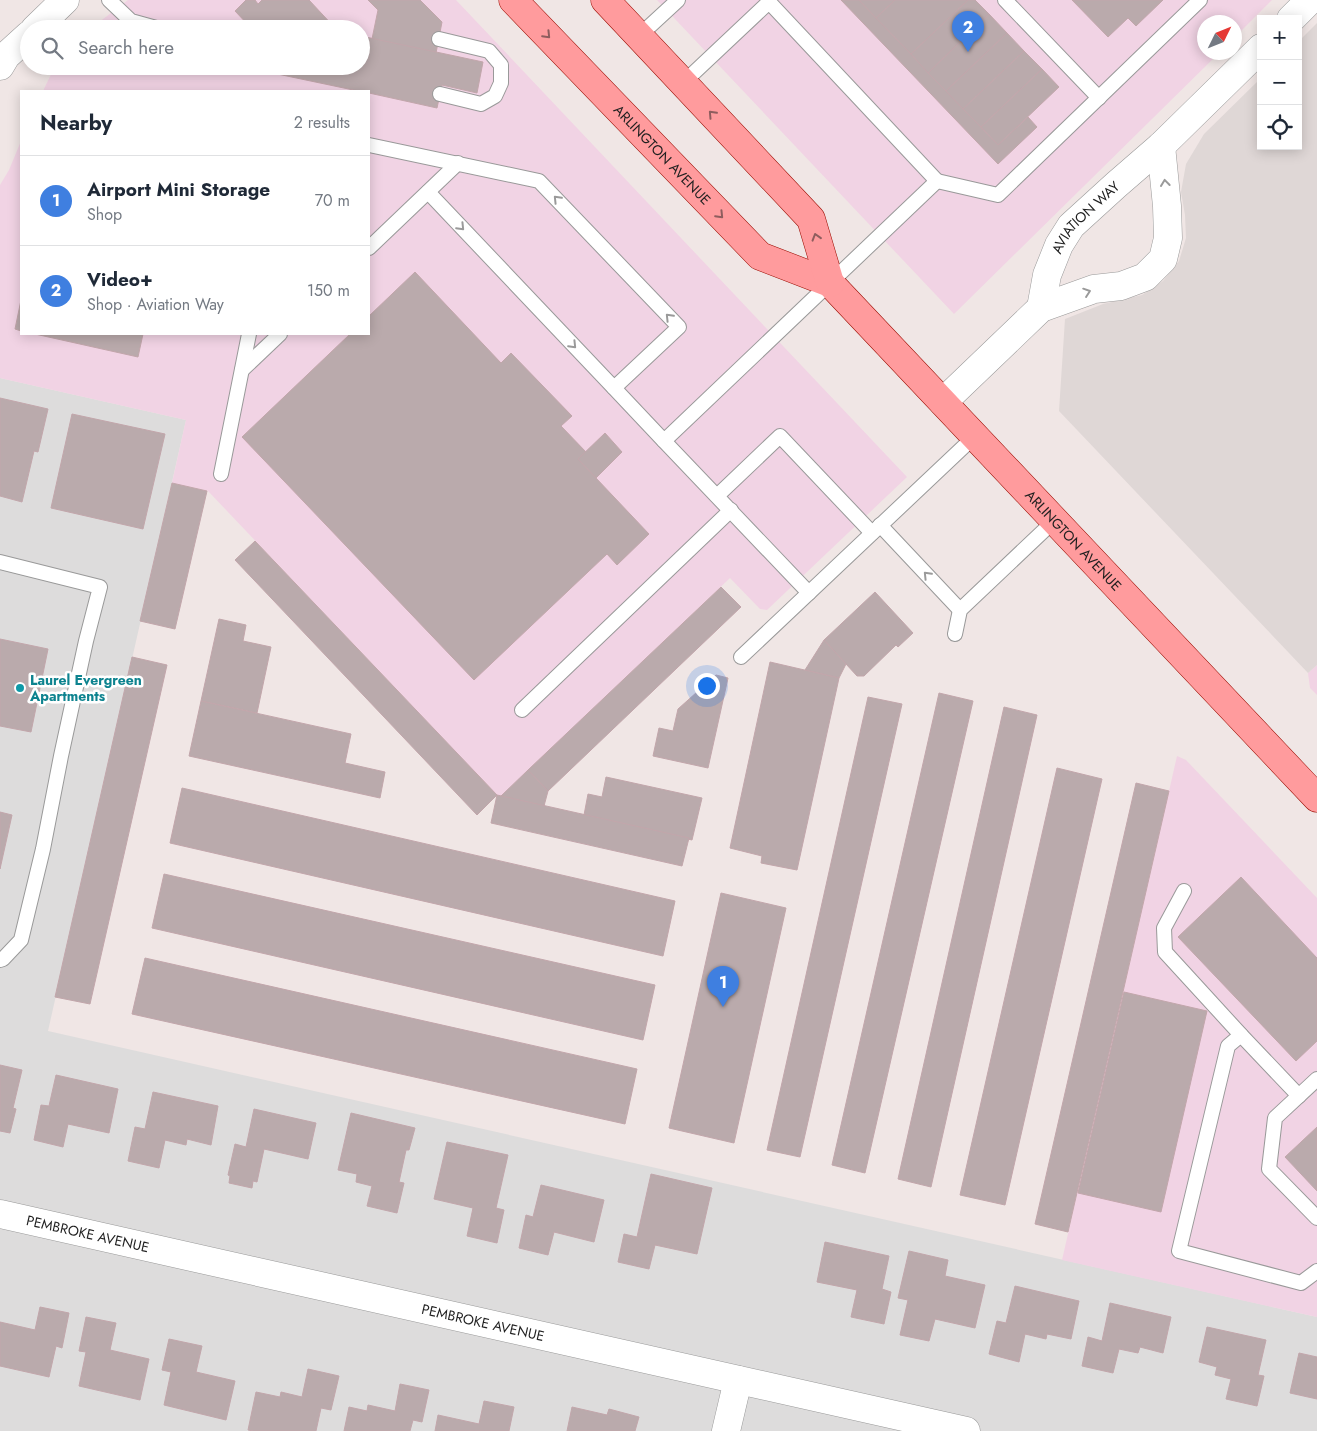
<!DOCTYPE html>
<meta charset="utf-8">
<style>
body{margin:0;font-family:Jost,sans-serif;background:#f2f2f3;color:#1f2937}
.controls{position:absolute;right:15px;top:15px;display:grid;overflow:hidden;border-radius:0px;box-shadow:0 2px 12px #0003}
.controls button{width:45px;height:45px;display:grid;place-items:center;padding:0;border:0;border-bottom:1px solid #e0e1e3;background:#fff;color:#1f2937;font:25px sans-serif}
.compass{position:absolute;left:1197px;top:15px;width:45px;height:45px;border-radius:50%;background:#fff;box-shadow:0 2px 12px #0003;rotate:47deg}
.you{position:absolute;left:706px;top:685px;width:18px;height:18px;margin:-12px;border:4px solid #fff;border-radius:50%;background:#1a73e8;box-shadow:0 0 0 8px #1a73e833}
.badge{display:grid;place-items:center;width:32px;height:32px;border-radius:50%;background:#ce0079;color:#fff;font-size:16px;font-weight:700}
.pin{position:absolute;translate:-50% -41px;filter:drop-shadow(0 1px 2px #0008)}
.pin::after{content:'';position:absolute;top:26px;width:18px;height:15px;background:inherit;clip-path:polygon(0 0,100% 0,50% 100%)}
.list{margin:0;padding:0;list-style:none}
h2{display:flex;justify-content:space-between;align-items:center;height:65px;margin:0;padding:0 20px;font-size:21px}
h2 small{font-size:16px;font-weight:400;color:#747a83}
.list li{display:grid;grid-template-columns:32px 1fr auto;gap:15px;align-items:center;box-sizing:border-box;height:90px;padding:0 20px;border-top:1px solid #e0e1e3}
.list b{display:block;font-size:19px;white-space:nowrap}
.list p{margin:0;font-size:16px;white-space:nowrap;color:#747a83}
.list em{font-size:16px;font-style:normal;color:#747a83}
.icon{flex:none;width:28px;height:28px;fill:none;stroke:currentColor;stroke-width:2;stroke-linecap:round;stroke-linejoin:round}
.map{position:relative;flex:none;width:1317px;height:1431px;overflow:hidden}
.search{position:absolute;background:#fff;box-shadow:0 2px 12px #0003;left:20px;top:20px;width:350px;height:55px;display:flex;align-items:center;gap:12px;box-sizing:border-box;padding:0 18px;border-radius:28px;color:#747a83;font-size:19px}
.panel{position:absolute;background:#fff;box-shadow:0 2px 12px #0003;left:20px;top:90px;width:350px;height:245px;border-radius:0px}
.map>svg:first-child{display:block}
.residential{fill:#dddcdc}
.commercial{fill:#f1d3e4}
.airport{fill:#dfd7d6}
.building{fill:#baaaac;stroke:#c2a6ab}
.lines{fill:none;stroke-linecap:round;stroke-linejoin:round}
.lane-casing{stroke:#999;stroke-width:16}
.street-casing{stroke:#999;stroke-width:29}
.primary-casing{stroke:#9a0c00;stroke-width:29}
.lane{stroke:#fff;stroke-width:14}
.street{stroke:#fff;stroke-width:28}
.primary{stroke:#ff9b9d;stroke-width:28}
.oneway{stroke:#8f5d5e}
.oneway2{stroke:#9a9a9a}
.culture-dot{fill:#0f9aa8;stroke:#fff;stroke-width:2}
.labels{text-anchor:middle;stroke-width:5;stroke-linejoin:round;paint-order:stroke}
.street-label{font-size:14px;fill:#1f1f1f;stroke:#fff}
.culture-label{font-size:14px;font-weight:bold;fill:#0d838f;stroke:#fff;text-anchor:start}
</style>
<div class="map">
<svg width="1317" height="1431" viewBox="0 0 1317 1431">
<rect width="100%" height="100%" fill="#f0e6e5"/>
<path class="residential" d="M0,378L186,420L48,1031L1317,1317V1431H0Z"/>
<g class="commercial">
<path d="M128,0H456L907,477L767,610L760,609L730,578L501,796L497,795L208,491L172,483L186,420L0,378V185L9,170L21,141V334H369V91H43L55,66H361V29H90Z"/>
<path d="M657,0H1272L1235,37L1234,22H1204V52L1219,53L954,314Z"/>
<path d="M1317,665V695L1310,688L1308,673Z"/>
<path d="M1177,756L1186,760L1317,898V1317L1062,1260Z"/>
</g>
<path class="airport" d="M1317,23V665L1308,673L1059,411L1065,319L1103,304L1142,295L1163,281L1179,261L1186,238L1185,215L1181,192L1186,164L1204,134L1261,78V146H1298V42Z"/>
<g class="building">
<path d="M246,0H255L258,4L262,0H309L336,29H252L235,11Z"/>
<path d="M368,0H420L442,22L436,53L372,39L378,10Z"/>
<path d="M841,0H859L998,145L1028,117L1037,127L998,164Z"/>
<path d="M859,0H895L876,18Z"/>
<path d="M895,0H968L911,54L876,18Z"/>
<path d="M968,0H975L989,14L928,73L911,54Z"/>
<path d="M1072,0H1163L1136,26L1128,18L1108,37Z"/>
<path d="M989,14L1007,33L946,91L928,73Z"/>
<path d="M1007,33L1024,51L963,109L946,91Z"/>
<path d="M361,36L483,62L477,93L442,85L437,108L369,93V91H358L268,72L269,66H361Z"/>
<path d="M1024,51L1042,69L981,127L963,109Z"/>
<path d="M1042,69L1059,87L998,145L981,127Z"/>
<path d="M415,272L501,363L511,353L572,416L561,426L586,452L578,459L649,534L617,565L607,554L474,680L242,437L350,334H369V316Z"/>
<path d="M21,300V331L15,329Z"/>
<path d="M35,334H143L138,357Z"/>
<path d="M0,398L48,409L38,452L34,451L22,502L0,496Z"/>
<path d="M72,414L165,434L143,529L51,508Z"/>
<path d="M605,433L622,452L596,478L578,459Z"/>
<path d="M172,483L207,491L175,629L140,621Z"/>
<path d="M255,541L497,795L477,815L235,560Z"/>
<path d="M721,587L741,607L548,791L528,770Z"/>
<path d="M875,592L913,633L898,647L896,645L864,676H857L824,640Z"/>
<path d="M219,619L246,625L243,641L271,647L257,713L201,701Z"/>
<path d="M0,639L48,649L31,732L0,726Z"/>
<path d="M824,640L846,664L839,678L805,670Z"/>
<path d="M132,657L167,665L90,1004L55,997Z"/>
<path d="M770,662L839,678L797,870L761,863L762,856L730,848Z"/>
<path d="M716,675L728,678L708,768L653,756L659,728L673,731L678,709Z"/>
<path d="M939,693L973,701L865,1173L832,1165Z"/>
<path d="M868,697L902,704L800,1157L767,1150Z"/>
<path d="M201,701L351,734L345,763L385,772L380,798L189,756Z"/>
<path d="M1004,707L1037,715L931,1187L898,1179Z"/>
<path d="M1057,768L1102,779L1005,1205L960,1195Z"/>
<path d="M528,770L548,791L544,806L501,796Z"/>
<path d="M606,777L702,798L692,840L584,815L588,794L602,797Z"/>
<path d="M1136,783L1169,791L1068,1232L1035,1224Z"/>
<path d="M182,788L675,901L663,956L170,843Z"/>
<path d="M497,795L689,838L682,866L491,823Z"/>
<path d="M0,812L12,815L0,869Z"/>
<path d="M164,874L655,985L643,1040L152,928Z"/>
<path d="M1241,877L1317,958V1041L1296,1061L1178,937Z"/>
<path d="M721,893L786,908L734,1143L669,1128Z"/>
<path d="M145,958L637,1069L625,1124L132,1014Z"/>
<path d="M1124,992L1207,1011L1161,1212L1078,1193Z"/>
<path d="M0,1065L22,1070L13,1108L16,1109L10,1133L0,1131Z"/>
<path d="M56,1075L118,1089L109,1133L68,1124L63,1147L34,1140L41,1105L49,1106Z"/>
<path d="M153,1092L218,1106L211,1145L187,1139L186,1145L165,1140L159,1168L128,1161L135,1127L145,1129Z"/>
<path d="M254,1109L316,1123L308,1159L264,1149L257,1182L253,1181L252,1188L229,1183L230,1176L228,1175L235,1144L246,1147Z"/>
<path d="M351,1113L415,1128L409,1150H406L399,1182L404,1183L397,1213L367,1206L372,1186L356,1182L357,1174L338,1170Z"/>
<path d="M1317,1127V1191L1285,1157Z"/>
<path d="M447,1142L508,1155L496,1208L504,1210L497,1243L467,1236L473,1208L434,1199Z"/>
<path d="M651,1174L712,1188L697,1254L655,1245L649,1269L618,1262L624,1234L637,1237Z"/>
<path d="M541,1185L604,1200L594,1242L554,1232L548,1255L519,1248L526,1215L533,1217Z"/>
<path d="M825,1242L889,1256L882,1289L891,1292L884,1324L851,1317L857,1290L817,1282Z"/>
<path d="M909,1251L948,1260L945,1276L985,1285L975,1328L935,1319L929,1341L900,1335L908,1300L898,1298Z"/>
<path d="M1015,1286L1079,1301L1071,1339L1047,1334L1046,1339L1025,1334L1019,1362L989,1354L997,1321L1006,1323Z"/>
<path d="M1110,1303L1171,1317L1163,1353L1140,1347L1138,1353L1119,1349L1113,1373L1082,1366L1088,1337L1102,1341Z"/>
<path d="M40,1307L69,1313L62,1348L56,1346L49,1377L0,1366V1322L35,1330Z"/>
<path d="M86,1317L116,1323L110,1350L149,1359L140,1400L79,1386L86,1352L79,1351Z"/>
<path d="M1207,1327L1266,1340L1258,1375L1264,1376L1257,1406L1226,1399L1231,1379L1215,1375L1217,1367L1199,1362Z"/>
<path d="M169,1339L202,1346L196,1372L235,1381L226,1420L164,1405L171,1372L162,1370Z"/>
<path d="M1299,1353L1317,1357V1399L1290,1393Z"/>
<path d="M308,1369L339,1376L331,1410L321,1408L316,1431H253L248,1430L256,1392L280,1397L281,1392L302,1397Z"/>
<path d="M400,1384L429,1390L422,1422L413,1420L410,1431H344L349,1407L367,1411L368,1405L395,1411Z"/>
<path d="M484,1401L514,1407L509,1431H435L438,1415L479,1424Z"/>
<path d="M572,1407L607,1415L609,1409L639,1417L635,1431H567Z"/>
</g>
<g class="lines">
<defs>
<g id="lane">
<path d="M109,0L131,21L160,29"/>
<path d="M1005,0L1099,98"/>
<path d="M639,36L678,0"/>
<path d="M439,39L489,51L501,65V83L495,96L481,104L440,94"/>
<path d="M369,145L539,181L679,327L614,388L428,192"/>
<path d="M937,181L998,195L1200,0"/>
<path d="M369,248L458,163"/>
<path d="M242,370L280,334"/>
<path d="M614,388L664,441L937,181L769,2L683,83"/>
<path d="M664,441L809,593"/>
<path d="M221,474L249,334"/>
<path d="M717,496L780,436L872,533"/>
<path d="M880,525L960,610"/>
<path d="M0,562L100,587L86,641L61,756L43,849L21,940L3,959L0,960"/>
<path d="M955,634L960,610L1054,521"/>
<path d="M741,657L975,436"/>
<path d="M522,710L731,510"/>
<path d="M1184,891L1164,928L1165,952L1241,1035"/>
<path d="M1317,1079L1275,1118L1269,1169L1317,1218"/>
<path d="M1299,1096L1241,1035L1228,1046L1179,1251L1301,1283L1317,1271"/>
</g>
<g id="street">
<path d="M1291,19L1310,0"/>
<path d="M35,29L65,0"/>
<path d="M0,66L6,56L29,35"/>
<path id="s1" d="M1041,308L1047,275L1059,245L1071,226L1116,185L1161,146L1261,48"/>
<path d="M943,402L1041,308L1094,289L1121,286L1145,277L1163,259L1168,238L1167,206L1161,146"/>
<path id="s2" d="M0,1214L966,1431"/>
<path d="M726,1431L738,1380"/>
</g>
<g id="primary">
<path id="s3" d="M513,0L760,256L830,283L1317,798"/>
<path d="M605,0L811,219L830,283"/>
</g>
</defs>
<use href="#lane" class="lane-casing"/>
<use href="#street" class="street-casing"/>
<use href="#primary" class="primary-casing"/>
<use href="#lane" class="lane"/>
<use href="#street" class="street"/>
<use href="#primary" class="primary"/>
</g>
<defs><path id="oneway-chevron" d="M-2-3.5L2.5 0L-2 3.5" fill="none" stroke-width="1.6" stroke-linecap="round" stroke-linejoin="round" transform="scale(1.25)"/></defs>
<g class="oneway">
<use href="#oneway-chevron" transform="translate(547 35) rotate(46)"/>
<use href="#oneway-chevron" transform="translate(712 114) rotate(-133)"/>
<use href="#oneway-chevron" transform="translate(720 215) rotate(46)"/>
<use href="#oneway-chevron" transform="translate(816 237) rotate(-107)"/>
</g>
<g class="oneway2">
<use href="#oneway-chevron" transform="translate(1165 183) rotate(-97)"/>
<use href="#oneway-chevron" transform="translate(557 199) rotate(-134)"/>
<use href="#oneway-chevron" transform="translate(461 227) rotate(46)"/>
<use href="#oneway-chevron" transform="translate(1087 292) rotate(-19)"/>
<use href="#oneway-chevron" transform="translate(669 317) rotate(-134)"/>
<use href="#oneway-chevron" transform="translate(573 345) rotate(46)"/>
<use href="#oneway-chevron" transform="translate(927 575) rotate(-134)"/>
</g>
<circle class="culture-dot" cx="20" cy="688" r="5"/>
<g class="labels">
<g class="street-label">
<text dy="5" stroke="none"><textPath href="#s3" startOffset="215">ARLINGTON AVENUE</textPath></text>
<text dy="5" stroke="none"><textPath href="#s1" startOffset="104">AVIATION WAY</textPath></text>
<text dy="5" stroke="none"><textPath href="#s3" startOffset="785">ARLINGTON AVENUE</textPath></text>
<text dy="5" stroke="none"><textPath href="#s2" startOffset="90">PEMBROKE AVENUE</textPath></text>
<text dy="5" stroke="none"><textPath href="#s2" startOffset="495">PEMBROKE AVENUE</textPath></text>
</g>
<g class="culture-label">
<text x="30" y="685">Laurel Evergreen<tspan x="30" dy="16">Apartments</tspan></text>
</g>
</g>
</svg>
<div class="controls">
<button>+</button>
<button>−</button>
<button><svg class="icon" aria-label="locate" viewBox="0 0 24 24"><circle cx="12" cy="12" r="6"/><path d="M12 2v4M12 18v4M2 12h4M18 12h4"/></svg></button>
</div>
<svg class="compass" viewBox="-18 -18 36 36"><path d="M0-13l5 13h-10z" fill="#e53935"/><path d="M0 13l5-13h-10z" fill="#747a83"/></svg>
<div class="you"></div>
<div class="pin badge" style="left:723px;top:1007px;background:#3f7fe0">1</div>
<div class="pin badge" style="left:968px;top:52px;background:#3f7fe0">2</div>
<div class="search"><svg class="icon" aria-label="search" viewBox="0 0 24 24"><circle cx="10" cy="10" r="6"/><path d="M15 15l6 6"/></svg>Search here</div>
<section class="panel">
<h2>Nearby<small>2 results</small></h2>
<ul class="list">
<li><span class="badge" style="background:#3f7fe0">1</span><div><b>Airport Mini Storage</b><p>Shop</p></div><em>70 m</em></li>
<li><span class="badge" style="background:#3f7fe0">2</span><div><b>Video+</b><p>Shop · Aviation Way</p></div><em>150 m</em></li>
</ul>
</section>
</div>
